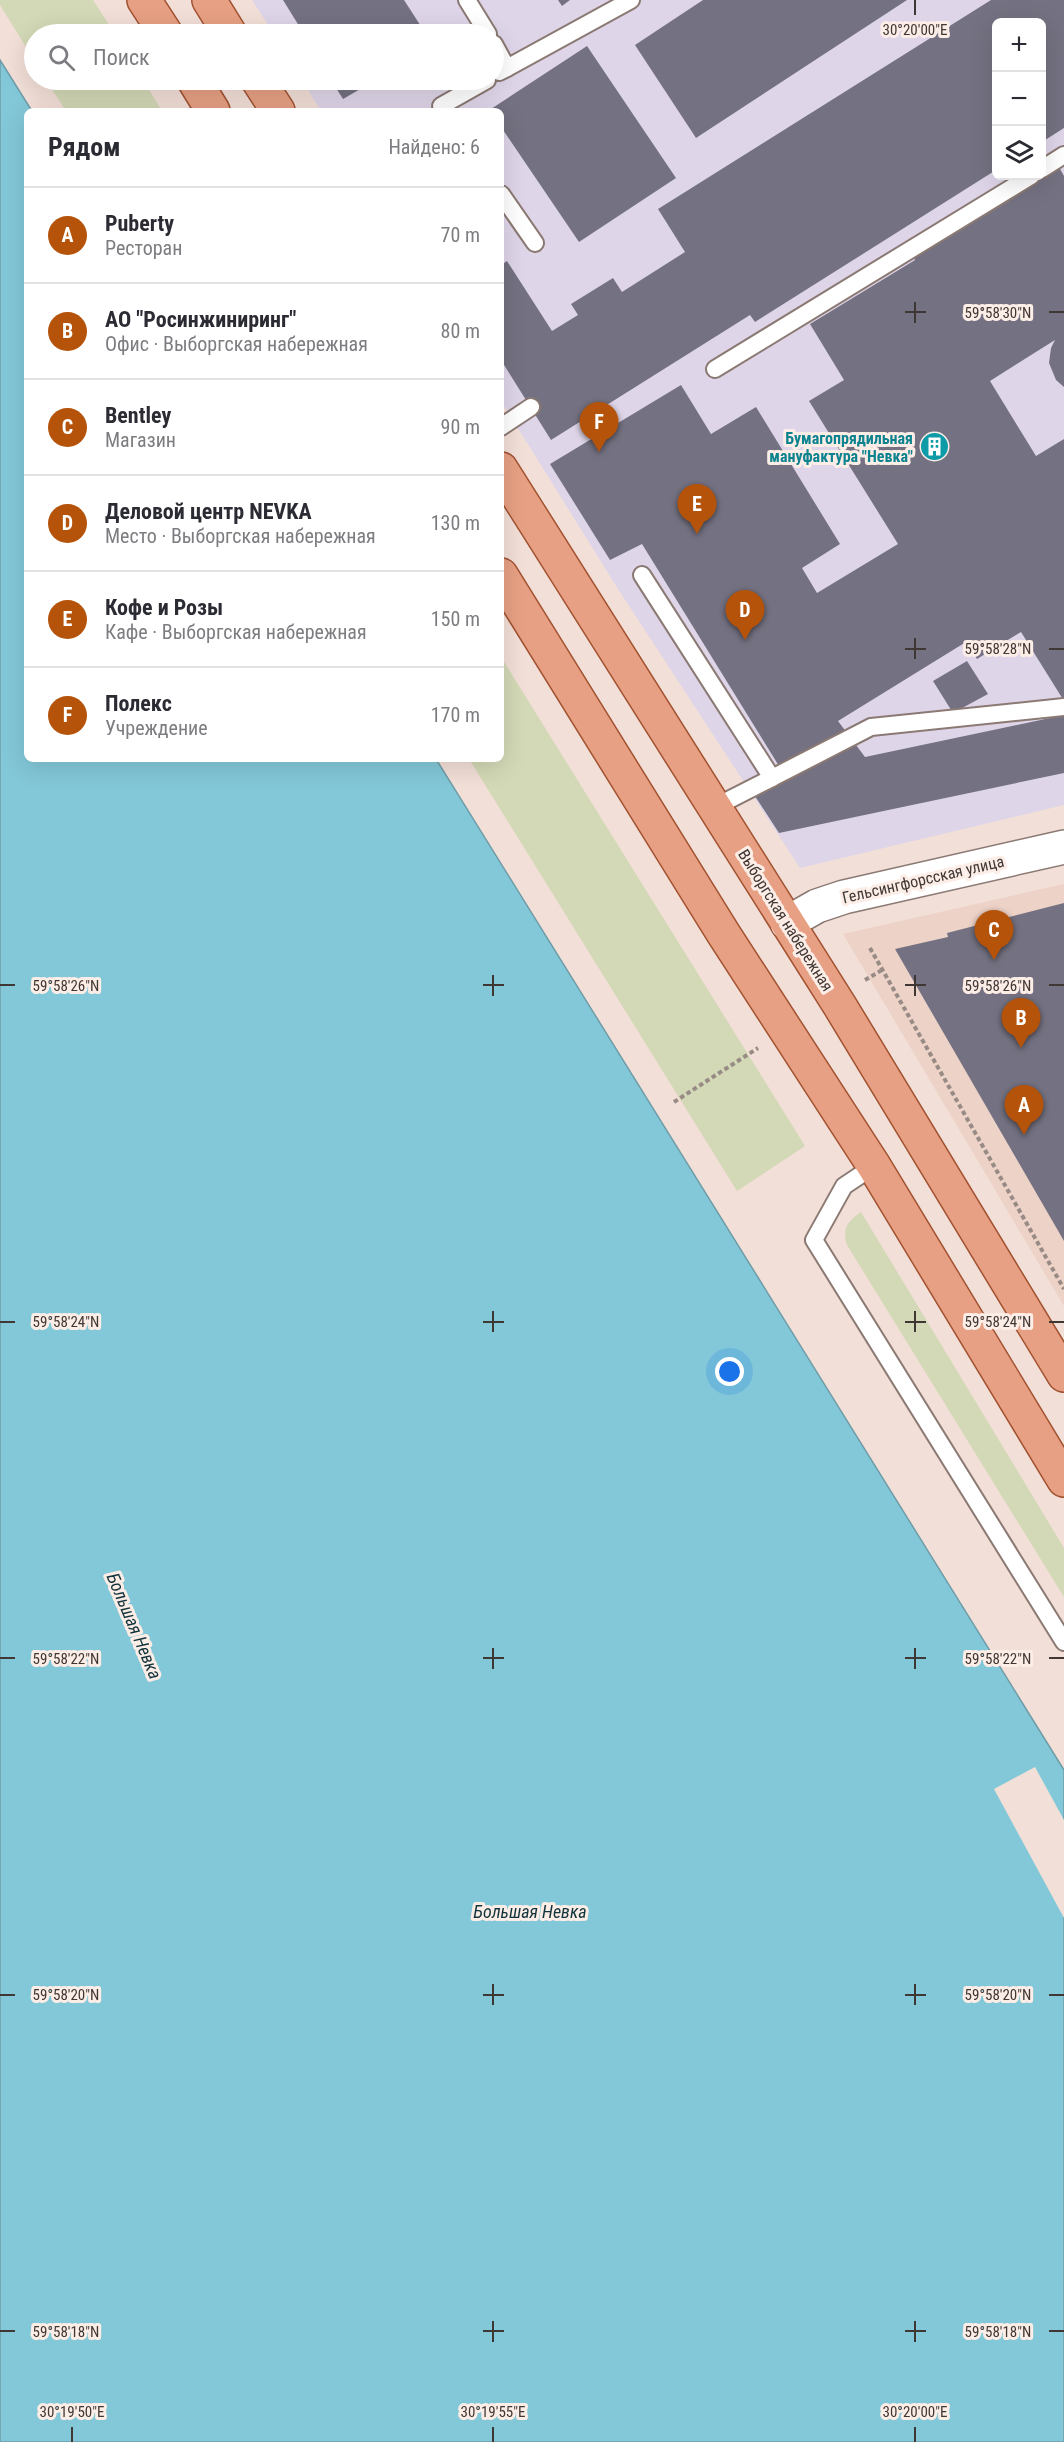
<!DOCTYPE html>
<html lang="ru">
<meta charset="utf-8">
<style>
body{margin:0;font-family:"Roboto Condensed",sans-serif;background:#f7f7f7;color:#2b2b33}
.controls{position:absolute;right:18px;top:18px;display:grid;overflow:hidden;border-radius:9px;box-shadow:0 6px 24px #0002}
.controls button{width:54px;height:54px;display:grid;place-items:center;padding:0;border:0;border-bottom:2px solid #e1e1e2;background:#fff;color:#2b2b33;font:30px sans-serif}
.you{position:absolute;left:730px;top:1372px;width:21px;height:21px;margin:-15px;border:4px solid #fff;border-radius:50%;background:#1a73e8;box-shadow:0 0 0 9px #1a73e833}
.badge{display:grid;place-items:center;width:39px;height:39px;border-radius:50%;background:#b45309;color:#fff;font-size:20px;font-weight:700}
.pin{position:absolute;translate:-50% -50px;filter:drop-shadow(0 2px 3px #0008)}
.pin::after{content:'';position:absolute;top:32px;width:21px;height:18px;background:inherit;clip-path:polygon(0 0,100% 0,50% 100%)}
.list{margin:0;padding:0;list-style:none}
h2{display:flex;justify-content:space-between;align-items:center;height:78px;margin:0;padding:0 24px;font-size:26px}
h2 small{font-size:20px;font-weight:400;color:#7c7c81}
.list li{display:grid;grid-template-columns:39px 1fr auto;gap:18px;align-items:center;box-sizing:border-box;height:96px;padding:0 24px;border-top:2px solid #e1e1e2}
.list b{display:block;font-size:22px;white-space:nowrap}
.list p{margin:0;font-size:20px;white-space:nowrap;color:#7c7c81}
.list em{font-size:20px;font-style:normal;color:#7c7c81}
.icon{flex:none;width:33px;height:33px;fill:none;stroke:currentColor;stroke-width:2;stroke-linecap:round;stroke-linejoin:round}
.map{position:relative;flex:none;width:1064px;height:2442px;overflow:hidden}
.search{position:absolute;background:#fff;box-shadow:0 6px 24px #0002;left:24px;top:24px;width:480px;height:66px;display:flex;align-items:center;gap:15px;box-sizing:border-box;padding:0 21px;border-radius:33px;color:#7c7c81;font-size:22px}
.panel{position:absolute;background:#fff;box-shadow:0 6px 24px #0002;left:24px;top:108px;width:480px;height:654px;border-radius:9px}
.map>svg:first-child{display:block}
.built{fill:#edd2c7}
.industrial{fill:#dfd5e9;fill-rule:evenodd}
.green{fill:#d3d8b6}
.water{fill:#83c8d8;stroke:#6f9ca7;stroke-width:1.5}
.pier{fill:#f2dfd7}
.building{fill:#747282}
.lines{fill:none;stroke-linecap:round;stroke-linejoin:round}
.service-casing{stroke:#8b7973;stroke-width:20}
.tertiary-casing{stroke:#8b7973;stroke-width:36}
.primary-casing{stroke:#a25231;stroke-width:36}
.path{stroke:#988b85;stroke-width:4;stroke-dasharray:4.5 3;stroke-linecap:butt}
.service{stroke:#fff;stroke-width:16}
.tertiary{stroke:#fff;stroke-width:33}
.primary{stroke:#e7a083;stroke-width:33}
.ticks{fill:none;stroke:#3f3734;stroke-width:2}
.labels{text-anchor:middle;stroke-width:6;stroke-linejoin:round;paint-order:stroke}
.culture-label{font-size:16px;font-weight:bold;fill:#0d838f;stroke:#fdede7;text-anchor:end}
.street-label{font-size:16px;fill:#3f3734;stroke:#fdede7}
.water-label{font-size:18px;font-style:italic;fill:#12343c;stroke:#fdede7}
.ticks-label{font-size:15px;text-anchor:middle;fill:#3f3734;stroke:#fdede7;stroke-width:6;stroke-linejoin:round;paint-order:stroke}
</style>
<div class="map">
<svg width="1064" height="2442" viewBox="0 0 1064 2442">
<rect width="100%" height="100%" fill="#f2dfd7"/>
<path class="built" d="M1064,884V1306L843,934Z"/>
<path class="industrial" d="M252,0H1064V805L800,868L618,589L501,401V111H321L302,80H494V34H274ZM996,22H1042V176H996Z"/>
<g class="green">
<path d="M0,0H93L115,34H34V60L0,5Z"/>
<path d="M46,80H143L162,111H66Z"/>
<path d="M501,657L805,1146L737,1191L469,759H501Z"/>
<path d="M861,1212L1064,1548V1597L847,1245C842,1228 847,1222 861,1212Z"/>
</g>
<path class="water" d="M0,60L32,111H27V759H436L1064,1770V2442H0Z"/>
<path class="pier" d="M1035,1767L1064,1820V1918L994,1789Z"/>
<g class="building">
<path d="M283,0H404L426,34H304Z"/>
<path d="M558,0H570L562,6Z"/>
<path d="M703,0H907L696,138L635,45Z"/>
<path d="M991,0H1064V128L1042,142V22H996V170L755,322L750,315L551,440L501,360V265L507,261L552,331L578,315L571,304L613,278L622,292L685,252L658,209Z"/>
<path d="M587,46L676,178L579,242L501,127V111H488Z"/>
<path d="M331,80H376L343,99Z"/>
<path d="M1055,160L1064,176V387L1056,380L1049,363L1051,348L1055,340L990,381L1036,456L1064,439V701L1021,632L977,659L966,642L838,721L865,757L1064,715V773L779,833L753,793L787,779L642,544L610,560L550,464L681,385L711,434L756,407L840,544L802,568L817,593L898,544L809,401L844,380L810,324L915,260L909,246Z"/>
<path d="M967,661L988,694L953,713L933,681Z"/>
<path d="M1064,903V1241L895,949L948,937L947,933Z"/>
</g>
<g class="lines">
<defs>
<g id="service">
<path d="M467,0L488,34"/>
<path d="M494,44L507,68L499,72"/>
<path d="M507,68L631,0"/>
<path d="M444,111L441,106L487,80"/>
<path d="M1042,169L1064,155"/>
<path d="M501,194L535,243"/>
<path d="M715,369L1031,176"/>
<path d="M501,427L531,407"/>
<path d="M642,575L772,778L715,807"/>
<path d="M772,778L871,727L1064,707"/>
<path d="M874,1166L844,1186L814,1240L1064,1642"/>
</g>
<path id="tertiary" d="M787,923L817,906L844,897L1064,847"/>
<g id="primary">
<path d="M144,0L166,34"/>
<path d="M209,0L230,34"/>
<path d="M194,80L213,111"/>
<path d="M258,80L278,111"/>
<path d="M501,469L840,1006L1064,1375"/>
<path d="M501,575L723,933L874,1166L1064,1480"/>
</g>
</defs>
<use href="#service" class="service-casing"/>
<use href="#tertiary" class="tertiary-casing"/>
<use href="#primary" class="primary-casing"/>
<g class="path">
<path d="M870,948L1064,1289"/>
<path d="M865,980L882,970"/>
<path d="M674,1102L758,1048"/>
</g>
<use href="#service" class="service"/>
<use href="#tertiary" class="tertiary"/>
<use href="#primary" class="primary"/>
</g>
<path class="ticks" d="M915,0V15M915,302V323M905,312H926M1049,312H1064M915,638V659M905,649H926M1049,649H1064M493,975V996M915,975V996M0,985H15M483,985H504M905,985H926M1049,985H1064M493,1311V1332M915,1311V1332M0,1322H15M483,1322H504M905,1322H926M1049,1322H1064M493,1648V1669M915,1648V1669M0,1658H15M483,1658H504M905,1658H926M1049,1658H1064M493,1984V2005M915,1984V2005M0,1995H15M483,1995H504M905,1995H926M1049,1995H1064M493,2321V2342M915,2321V2342M0,2331H15M483,2331H504M905,2331H926M1049,2331H1064M72,2427V2442M493,2427V2442M915,2427V2442"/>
<defs>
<symbol id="building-disc" viewBox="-11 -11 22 22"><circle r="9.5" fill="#0f9aa8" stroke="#fdede7"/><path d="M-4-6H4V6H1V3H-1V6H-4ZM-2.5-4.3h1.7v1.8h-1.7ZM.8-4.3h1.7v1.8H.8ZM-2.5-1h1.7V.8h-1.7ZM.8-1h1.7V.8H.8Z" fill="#fff"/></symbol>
</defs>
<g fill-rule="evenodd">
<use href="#building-disc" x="918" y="430" width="33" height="33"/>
</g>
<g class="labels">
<g class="culture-label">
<text x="913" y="444">Бумагопрядильная<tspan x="913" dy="18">мануфактура "Невка"</tspan></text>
</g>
<g class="street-label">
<text transform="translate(923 879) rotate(-13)" y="6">Гельсингфорсская улица</text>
<text transform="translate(786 920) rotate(58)" y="6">Выборгская набережная</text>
</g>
<g class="water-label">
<text transform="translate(134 1626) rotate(67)" y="6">Большая Невка</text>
<text x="530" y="1918">Большая Невка</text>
</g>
</g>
<g class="ticks-label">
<text x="915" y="35">30°20'00"E</text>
<text x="998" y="318">59°58'30"N</text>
<text x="998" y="654">59°58'28"N</text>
<text x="66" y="991">59°58'26"N</text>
<text x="998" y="991">59°58'26"N</text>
<text x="66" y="1327">59°58'24"N</text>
<text x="998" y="1327">59°58'24"N</text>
<text x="66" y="1664">59°58'22"N</text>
<text x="998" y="1664">59°58'22"N</text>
<text x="66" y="2000">59°58'20"N</text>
<text x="998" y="2000">59°58'20"N</text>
<text x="66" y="2337">59°58'18"N</text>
<text x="998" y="2337">59°58'18"N</text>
<text x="72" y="2417">30°19'50"E</text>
<text x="493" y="2417">30°19'55"E</text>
<text x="915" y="2417">30°20'00"E</text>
</g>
</svg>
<div class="controls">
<button>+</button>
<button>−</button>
<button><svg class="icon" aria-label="layers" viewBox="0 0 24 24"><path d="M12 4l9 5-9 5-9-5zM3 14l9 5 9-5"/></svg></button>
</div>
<div class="you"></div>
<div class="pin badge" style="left:1024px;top:1135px">A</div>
<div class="pin badge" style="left:1021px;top:1048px">B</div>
<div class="pin badge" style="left:994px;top:960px">C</div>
<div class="pin badge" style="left:745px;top:640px">D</div>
<div class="pin badge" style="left:697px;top:534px">E</div>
<div class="pin badge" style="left:599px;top:452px">F</div>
<div class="search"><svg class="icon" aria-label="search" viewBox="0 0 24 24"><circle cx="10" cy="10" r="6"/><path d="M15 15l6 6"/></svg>Поиск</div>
<section class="panel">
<h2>Рядом<small>Найдено: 6</small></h2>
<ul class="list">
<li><span class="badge">A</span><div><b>Puberty</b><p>Ресторан</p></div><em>70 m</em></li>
<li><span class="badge">B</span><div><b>АО &quot;Росинжиниринг&quot;</b><p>Офис · Выборгская набережная</p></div><em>80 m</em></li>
<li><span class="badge">C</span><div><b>Bentley</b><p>Магазин</p></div><em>90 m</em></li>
<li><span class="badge">D</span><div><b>Деловой центр NEVKA</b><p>Место · Выборгская набережная</p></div><em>130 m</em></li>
<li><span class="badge">E</span><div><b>Кофе и Розы</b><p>Кафе · Выборгская набережная</p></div><em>150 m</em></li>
<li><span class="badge">F</span><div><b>Полекс</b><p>Учреждение</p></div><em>170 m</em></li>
</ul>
</section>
</div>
